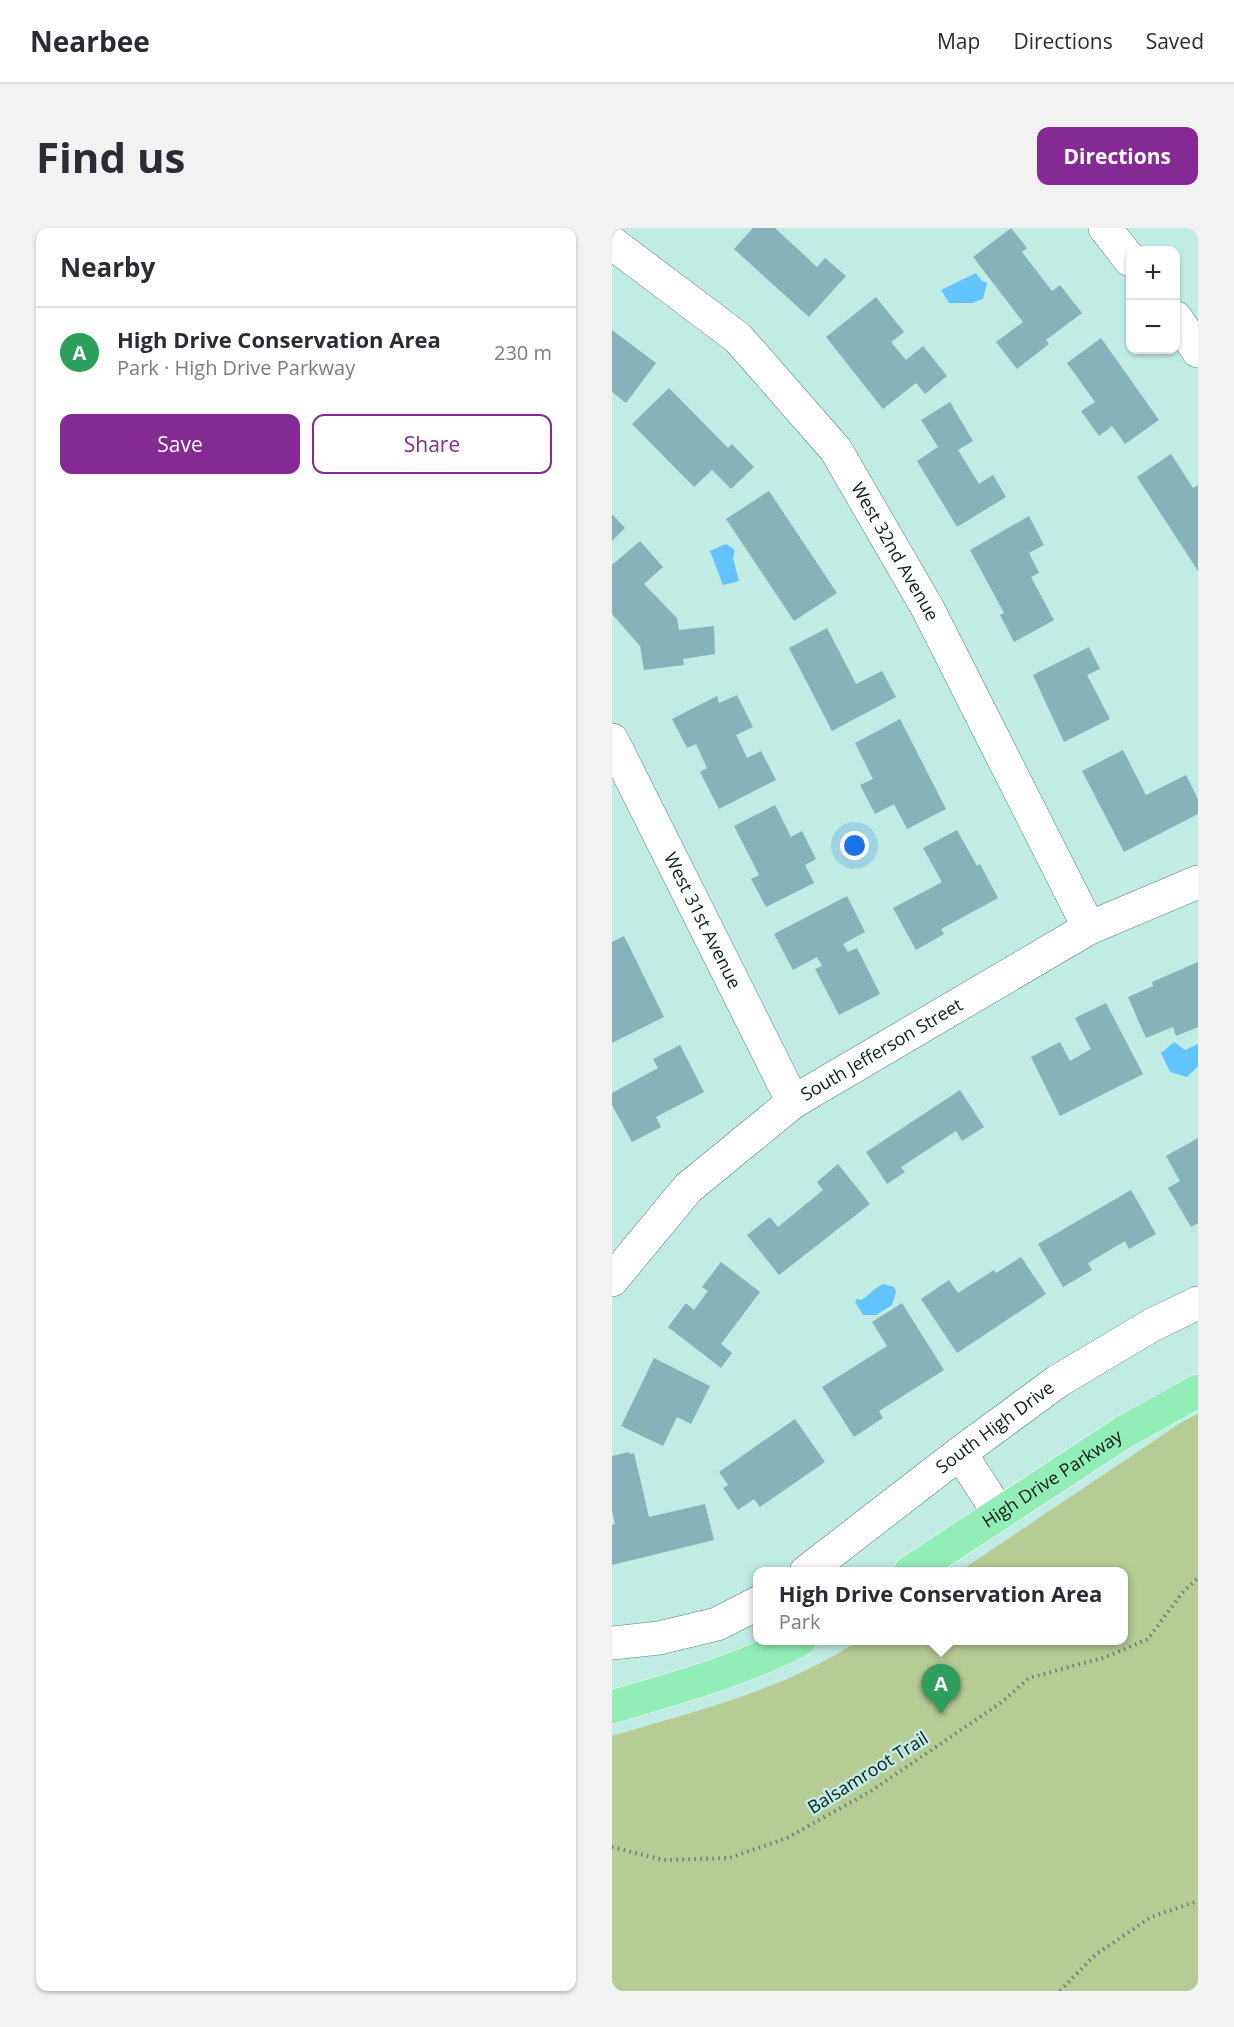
<!DOCTYPE html>
<meta charset="utf-8">
<style>
body{margin:0;font-family:"Open Sans",sans-serif;background:#f2f2f3;color:#2b2b33}
.controls{position:absolute;right:18px;top:18px;display:grid;overflow:hidden;border-radius:12px;box-shadow:0 2px 4px #0004}
.controls button{width:54px;height:54px;display:grid;place-items:center;padding:0;border:0;border-bottom:2px solid #e1e1e2;background:#fff;color:#2b2b33;font:30px sans-serif}
.you{position:absolute;left:243px;top:618px;width:21px;height:21px;margin:-15px;border:4px solid #fff;border-radius:50%;background:#1a73e8;box-shadow:0 0 0 9px #1a73e833}
.badge{display:grid;place-items:center;width:39px;height:39px;border-radius:50%;background:#852994;color:#fff;font-size:20px;font-weight:700}
.pin{position:absolute;translate:-50% -50px;filter:drop-shadow(0 2px 3px #0008)}
.pin::after{content:'';position:absolute;top:32px;width:21px;height:18px;background:inherit;clip-path:polygon(0 0,100% 0,50% 100%)}
.popup{position:absolute;left:141px;top:1339px;width:375px;height:78px;box-sizing:border-box;display:grid;place-content:center;border-radius:12px;background:#fff;filter:drop-shadow(0 2px 4px #0005);font-size:20px;white-space:nowrap;color:#7c7c81}
.popup b{font-size:22px;color:#2b2b33}
.popup::after{content:'';position:absolute;left:50%;top:100%;margin-left:-12px;border:12px solid transparent;border-top-color:#fff}
.list{margin:0;padding:0;list-style:none}
h2{display:flex;justify-content:space-between;align-items:center;height:78px;margin:0;padding:0 24px;font-size:26px}
h2 small{font-size:20px;font-weight:400;color:#7c7c81}
.list li{display:grid;grid-template-columns:39px 1fr auto;gap:18px;align-items:center;box-sizing:border-box;height:90px;padding:0 24px;border-top:2px solid #e1e1e2}
.list b{display:block;font-size:22px;white-space:nowrap}
.list p{margin:0;font-size:20px;white-space:nowrap;color:#7c7c81}
.list em{font-size:20px;font-style:normal;color:#7c7c81}
.actions{display:flex;gap:12px;padding:18px 24px}
.actions a{flex:1;padding:14px 0;border:2px solid #852994;border-radius:12px;text-align:center;font-size:21px;color:#852994}
.actions .main{background:#852994;color:#fff}
.map{position:relative;flex:none;width:586px;height:1763px;overflow:hidden;border-radius:12px}
header{display:flex;align-items:center;gap:36px;box-sizing:border-box;height:84px;padding:0 30px;background:#fff;border-bottom:2px solid #e1e1e2}
header strong{font-size:28px}
nav{display:flex;gap:33px;margin-inline-start:auto;font-size:21px}
.intro{display:flex;align-items:center;justify-content:space-between;box-sizing:border-box;height:144px;padding:0 36px}
h1{margin:0;font-size:42px}
.button{padding:15px 27px;border-radius:12px;background:#852994;color:#fff;font-size:21px;font-weight:700}
main{display:flex;gap:36px;padding:0 36px}
aside{flex:1;background:#fff;border-radius:12px;box-shadow:0 2px 4px #0004}
.map>svg:first-child{display:block}
.green{fill:#b7cc95}
.water{fill:#61c4fe}
.building{fill:#87b2ba}
.lines{fill:none;stroke-linecap:round;stroke-linejoin:round}
.minor-casing{stroke:#578179;stroke-width:34}
.major-casing{stroke:#fff;stroke-width:34}
.path{stroke:#63817b;stroke-width:4;stroke-dasharray:1.5 4.5;stroke-linecap:butt}
.minor{stroke:#fff;stroke-width:33}
.major{stroke:#93edb7;stroke-width:33}
.labels{text-anchor:middle;stroke-width:5;stroke-linejoin:round;paint-order:stroke}
.street-label{font-size:18px;fill:#0d1e1b;stroke:#c0ece3}
</style>
<header>
<strong>Nearbee</strong>
<nav><a>Map</a><a>Directions</a><a>Saved</a></nav>
</header>
<div class="intro"><h1>Find us</h1><a class="button">Directions</a></div>
<main>
<aside>
<h2>Nearby<small></small></h2>
<ul class="list">
<li><span class="badge" style="background:#2e9e5b">A</span><div><b>High Drive Conservation Area</b><p>Park · High Drive Parkway</p></div><em>230 m</em></li>
</ul>
<div class="actions"><a class="main">Save</a><a>Share</a></div>
</aside>
<div class="map">
<svg width="586" height="1763" viewBox="0 0 586 1763">
<rect width="100%" height="100%" fill="#c0ece3"/>
<path class="green" d="M586,1186V1763H0V1508C84,1483 172,1462 246,1413L512,1412V1344L348,1343L570,1194Z"/>
<g class="water">
<path d="M364,45L369,52L375,55L371,71L360,75H337L329,62Z"/>
<path d="M114,316L123,322L121,330L127,353L111,357L98,323Z"/>
<path d="M562,814L573,822L586,816V838L575,849L558,844L549,825Z"/>
<path d="M272,1056L282,1059L284,1064L280,1077L264,1087H251L243,1074L245,1071L249,1072C258,1067 263,1059 272,1056Z"/>
</g>
<g class="building">
<path d="M141,0H163L205,39L213,30L234,48L197,89L122,21Z"/>
<path d="M399,0L415,20L410,24L440,63L448,57L470,85L434,112L437,116L405,141L384,114L411,94L361,29Z"/>
<path d="M264,69L292,104L279,114L294,132L311,118L335,148L313,166L304,155L271,181L214,109Z"/>
<path d="M0,102L44,135L14,175L0,164Z"/>
<path d="M489,110L547,192L513,216L500,198L487,208L469,183L483,174L455,135Z"/>
<path d="M57,160L116,220L120,216L142,239L119,261L100,242L82,259L20,196Z"/>
<path d="M338,174L361,213L346,222L367,256L381,247L394,269L345,299L305,233L326,219L309,192Z"/>
<path d="M559,226L581,260L586,257V343L525,249Z"/>
<path d="M157,263L225,365L182,393L114,291Z"/>
<path d="M0,286L13,300L0,313Z"/>
<path d="M417,288L432,317L417,325L427,345L419,349L442,392L402,414L388,387L392,385L358,322Z"/>
<path d="M28,313L51,339L32,356L65,390L67,402L102,398L103,426L71,431L72,437L32,442L28,418L0,386V337Z"/>
<path d="M215,400L244,456L270,443L284,469L220,503L177,420Z"/>
<path d="M477,419L488,441L475,447L498,491L452,514L421,447Z"/>
<path d="M125,467L141,499L124,507L135,530L149,523L164,552L107,581L88,544L95,540L84,516L75,520L60,491L105,468L107,475Z"/>
<path d="M288,491L334,581L295,601L282,576L263,586L248,557L261,551L243,515Z"/>
<path d="M511,522L534,567L574,547L586,571V586L512,624L470,543Z"/>
<path d="M163,577L179,609L190,603L204,631L193,637L202,655L154,679L139,651L147,647L122,598Z"/>
<path d="M345,602L365,638L368,636L386,670L329,701L332,706L304,722L281,680L330,654L311,620Z"/>
<path d="M235,668L253,704L231,716L236,724L245,720L268,766L227,787L203,741L210,738L205,729L181,742L162,706Z"/>
<path d="M12,708L52,789L0,815V714Z"/>
<path d="M586,734V799L564,808L561,799L534,810L516,769L541,758L540,754Z"/>
<path d="M494,775L531,846L448,888L419,829L448,814L458,833L479,821L463,790Z"/>
<path d="M68,817L92,864L44,889L49,899L20,914L0,877V865L46,840L41,831Z"/>
<path d="M348,862L372,899L350,913L344,903L289,939L293,944L275,956L254,924Z"/>
<path d="M586,910V995L579,999L556,960L568,953L554,928Z"/>
<path d="M226,936L258,976L167,1047L135,1007L158,989L166,999L211,962L205,954Z"/>
<path d="M519,962L544,1006L517,1021L513,1013L476,1035L480,1042L451,1059L426,1016Z"/>
<path d="M409,1029L434,1066L345,1125L309,1071L337,1052L346,1065L382,1042L384,1045Z"/>
<path d="M109,1034L148,1064L109,1116L120,1125L109,1140L56,1099L74,1075L82,1082L96,1063L90,1059Z"/>
<path d="M290,1075L332,1142L267,1183L271,1190L242,1209L210,1159L275,1118L260,1094Z"/>
<path d="M42,1130L98,1158L79,1196L65,1189L51,1218L9,1198Z"/>
<path d="M183,1191L213,1234L148,1279L142,1271L126,1282L111,1260L116,1257L107,1244Z"/>
<path d="M17,1224V1226L22,1225L37,1289L93,1276L102,1312L0,1337V1297L3,1296L0,1283V1228Z"/>
</g>
<g class="lines">
<defs>
<g id="minor">
<path d="M493,0L518,32"/>
<path id="s1" d="M0,15L126,110L224,222L316,381L477,700"/>
<path d="M564,90L586,123"/>
<path id="s2" d="M0,512L181,874"/>
<path id="s3" d="M0,1052L76,960L181,874L477,700L586,654"/>
<path d="M348,1225L387,1285"/>
<path id="s4" d="M194,1344L348,1225L446,1153L540,1097L586,1075"/>
<path d="M0,1415L47,1410L105,1396L146,1375"/>
</g>
<g id="major">
<path id="s5" d="M298,1344L512,1204L586,1163"/>
<path d="M0,1479C64,1460 128,1443 188,1412"/>
</g>
</defs>
<use href="#minor" class="minor-casing"/>
<use href="#major" class="major-casing"/>
<g class="path">
<path d="M0,1619L52,1632L117,1630L175,1610L259,1563L390,1474L417,1450L494,1429L536,1411L570,1365L586,1350"/>
<path d="M448,1763L483,1727L539,1689L586,1673"/>
</g>
<use href="#minor" class="minor"/>
<use href="#major" class="major"/>
</g>
<g class="labels">
<g class="street-label">
<text dy="6" stroke="none"><textPath href="#s1" startOffset="424">West 32nd Avenue</textPath></text>
<text dy="6" stroke="none"><textPath href="#s2" startOffset="202">West 31st Avenue</textPath></text>
<text dy="6" stroke="none"><textPath href="#s3" startOffset="358">South Jefferson Street</textPath></text>
<text dy="6" stroke="none"><textPath href="#s4" startOffset="238">South High Drive</textPath></text>
<text dy="6" stroke="none"><textPath href="#s5" startOffset="170">High Drive Parkway</textPath></text>
<text transform="translate(256 1545) rotate(-32)" y="6">Balsamroot Trail</text>
</g>
</g>
</svg>
<div class="controls">
<button>+</button>
<button>−</button>
</div>
<div class="you"></div>
<div class="pin badge" style="left:329px;top:1486px;background:#2e9e5b">A</div>
<div class="popup"><b>High Drive Conservation Area</b>Park</div>
</div>
</main>
